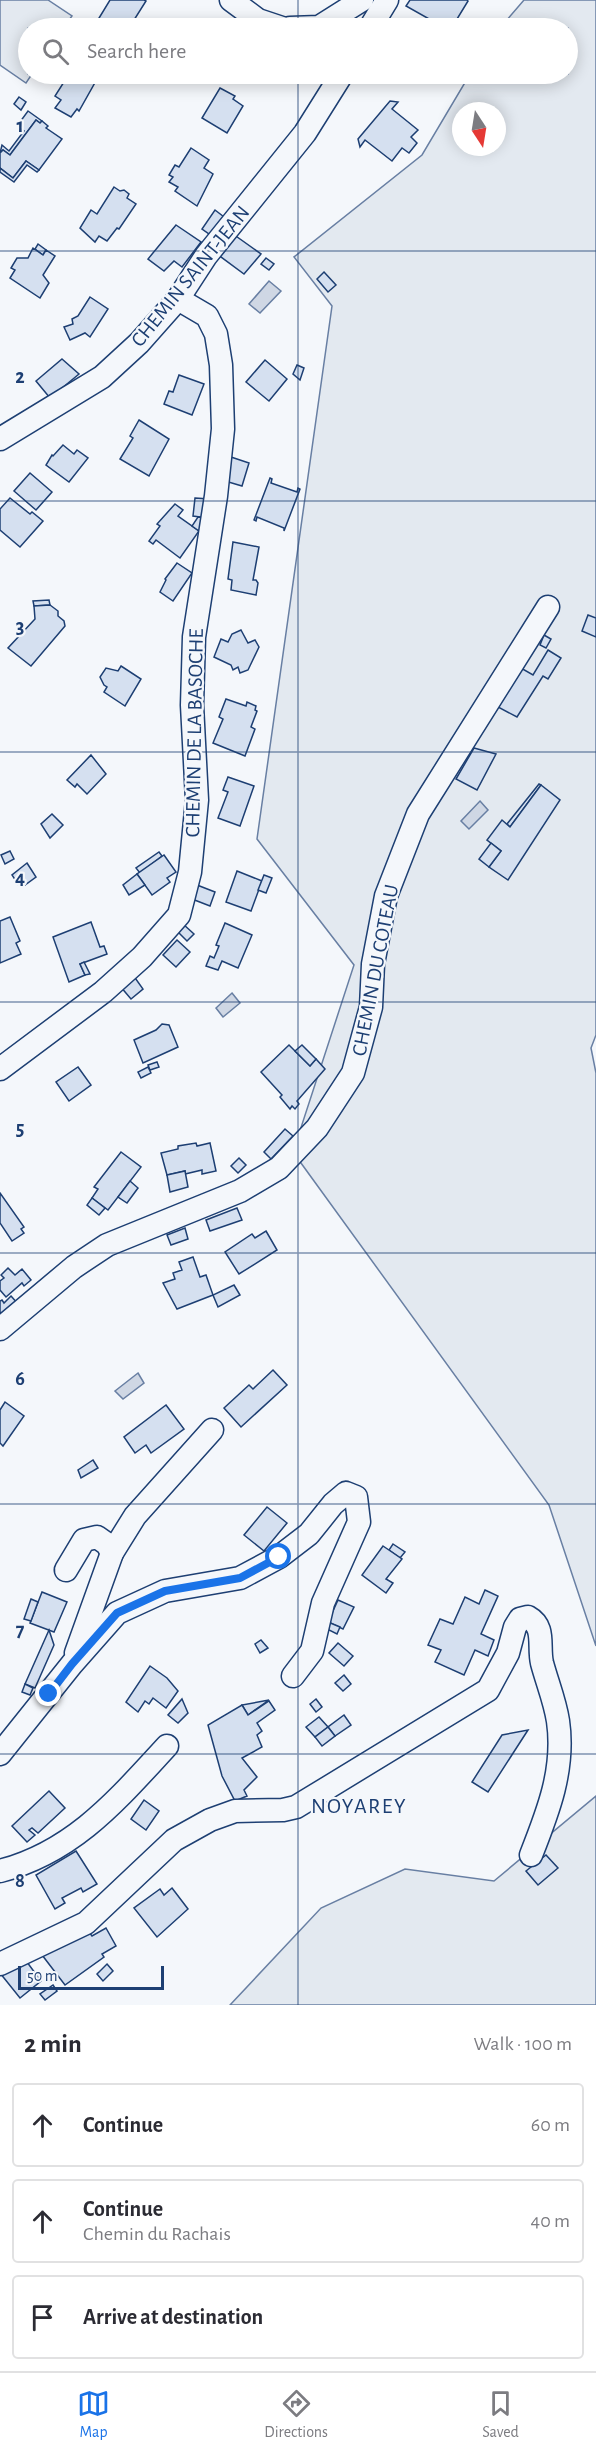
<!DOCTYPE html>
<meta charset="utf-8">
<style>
body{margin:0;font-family:"Alegreya Sans",sans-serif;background:#f7f7f7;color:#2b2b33}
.compass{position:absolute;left:452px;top:102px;width:54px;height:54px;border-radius:50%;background:#fff;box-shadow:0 3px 15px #0003;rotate:168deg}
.scale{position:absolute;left:18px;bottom:15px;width:146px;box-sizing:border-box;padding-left:6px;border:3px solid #1d3f73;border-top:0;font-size:16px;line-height:21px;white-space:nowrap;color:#1d3f73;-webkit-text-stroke:4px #f4f7fb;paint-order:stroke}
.stop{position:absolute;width:18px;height:18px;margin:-14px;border:4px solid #1a73e8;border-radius:50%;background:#fff}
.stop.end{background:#1a73e8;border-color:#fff;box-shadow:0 2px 6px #0008}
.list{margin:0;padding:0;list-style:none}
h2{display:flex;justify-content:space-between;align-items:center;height:78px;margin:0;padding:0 24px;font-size:26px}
h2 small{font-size:20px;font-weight:400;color:#7c7c81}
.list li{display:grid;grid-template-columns:39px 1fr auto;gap:18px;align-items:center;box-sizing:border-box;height:84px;margin:0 12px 12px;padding:0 12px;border:2px solid #e1e1e2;border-radius:6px}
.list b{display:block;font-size:22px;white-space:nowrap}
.list p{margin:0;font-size:20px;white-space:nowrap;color:#7c7c81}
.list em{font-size:20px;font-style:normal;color:#7c7c81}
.icon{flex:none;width:33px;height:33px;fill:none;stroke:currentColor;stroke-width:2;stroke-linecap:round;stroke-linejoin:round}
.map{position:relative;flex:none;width:596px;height:2005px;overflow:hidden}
.search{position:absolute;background:#fff;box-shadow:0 3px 15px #0003;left:18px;right:18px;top:18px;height:66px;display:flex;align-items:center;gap:15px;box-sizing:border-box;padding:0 21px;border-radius:33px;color:#7c7c81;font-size:22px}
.sheet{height:366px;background:#fff}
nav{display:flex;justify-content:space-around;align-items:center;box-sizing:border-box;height:84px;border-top:2px solid #e1e1e2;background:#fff;font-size:16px;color:#7c7c81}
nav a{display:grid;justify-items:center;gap:3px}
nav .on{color:#1a73e8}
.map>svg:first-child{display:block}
.green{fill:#e3e9f0;stroke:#687fa3;stroke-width:1.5;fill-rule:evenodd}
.water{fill:#cfd7e4;stroke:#687fa3;stroke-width:1.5}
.building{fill:#d5e0f0;stroke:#1d3f73;stroke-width:1.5}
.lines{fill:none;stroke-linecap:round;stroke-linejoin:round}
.minor-casing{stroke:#1d3f73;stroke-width:25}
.minor{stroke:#f4f7fb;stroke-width:22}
.route{stroke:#1a73e8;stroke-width:8}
.grid{fill:none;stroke:#1d3f73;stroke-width:1.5;stroke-opacity:0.55}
.labels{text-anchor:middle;stroke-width:4.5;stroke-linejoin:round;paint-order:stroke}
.street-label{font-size:21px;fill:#1d3f73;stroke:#f4f7fb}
.neighbourhood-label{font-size:22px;letter-spacing:1.5px;fill:#1d3f73;stroke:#f4f7fb}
.grid-label{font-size:20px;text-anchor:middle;font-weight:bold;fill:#1d3f73;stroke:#f4f7fb;stroke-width:4.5;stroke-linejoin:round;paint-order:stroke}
</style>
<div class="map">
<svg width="596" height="2005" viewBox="0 0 596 2005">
<rect width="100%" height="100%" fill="#f4f7fb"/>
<g class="green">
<path d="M0,0H48L72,16L63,28H28V74H32L26,83L0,65Z"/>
<path d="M524,0H596V1035L591,1048L596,1073V1646L549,1505L293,1152L354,965L257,839L332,306L294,257L422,155L470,74H568V28H500ZM461,111H497V147H461Z"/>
<path d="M596,1796V2005H230L321,1908L405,1869L494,1881Z"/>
</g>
<g class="water">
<path d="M269,281L281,291L260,313L249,304Z"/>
<path d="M480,801L488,810L469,829L461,821Z"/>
<path d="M232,993L240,1003L223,1017L216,1008Z"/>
<path d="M138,1373L144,1383L123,1399L115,1391Z"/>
</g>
<g class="building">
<path d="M110,0H144L146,1L129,28H106L96,23Z"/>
<path d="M410,0H467L468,1L457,19L463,23L460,28H445L406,6Z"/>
<path d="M69,74H89L97,79L79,111L77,109L71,117L55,108L61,100L55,96Z"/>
<path d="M220,88L235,96L233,99L243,106L227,133L202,118Z"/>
<path d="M19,97L26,102L21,110L14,104Z"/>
<path d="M390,101L398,102L392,109L418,130L411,137L417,143L409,153L402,148L392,161L365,140L360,147L358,139Z"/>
<path d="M28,111L42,121L40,123L36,120L10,155L3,150L0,153L2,145L9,151L24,131L17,126Z"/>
<path d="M36,120L40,123L42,121L48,126L46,128L62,139L39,170L26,161L13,178L0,168V153L3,150L10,155Z"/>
<path d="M191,148L209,160L204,168L213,174L197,206L175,191L178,187L169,182L173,177L169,175L175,165L179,167Z"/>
<path d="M26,161L39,170L37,172L27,165L14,182L0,172V168L13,178Z"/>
<path d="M114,187L120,191L124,190L129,194L127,198L136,204L119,229L117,228L107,241L99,236L95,242L80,228L91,210L97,214Z"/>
<path d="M215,210L228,220L212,236L202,229Z"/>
<path d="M176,225L201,242L182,267L174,261L164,271L148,259Z"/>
<path d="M233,234L261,254L244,274L217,254Z"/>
<path d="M38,244L46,250L43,255L35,249Z"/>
<path d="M33,248L43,255L46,250L55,256L43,275L49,283L40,298L10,278L15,270L11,268L17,258H28Z"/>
<path d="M266,258L274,264L269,270L261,264Z"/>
<path d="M324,272L336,285L328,292L317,279Z"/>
<path d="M90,297L108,309L90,337L85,333L70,340L64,327L73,324L72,319L78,316Z"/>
<path d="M62,359L79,374L50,398L36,381Z"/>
<path d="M265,360L287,379L269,401L246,382Z"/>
<path d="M297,365L304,368L300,380L293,374Z"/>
<path d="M179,375L204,384L192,415L164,404L169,391L173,392Z"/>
<path d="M139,420L169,439L149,476L120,459L133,438L130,436Z"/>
<path d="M63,445L74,454L77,450L88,458L69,482L46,465L52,455L53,456Z"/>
<path d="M228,456L249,463L242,486L225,481Z"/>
<path d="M30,473L52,492L36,510L14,491Z"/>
<path d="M270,478L272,479L271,483L297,492L298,488L300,489L284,531V528L257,517L256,521L254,520Z"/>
<path d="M10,498L30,514L32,512L43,521L20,547L0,530V509Z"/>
<path d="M195,498L209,499L207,518L193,516Z"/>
<path d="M175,504L183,510L178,516L199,531L180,558L156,540L153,544L149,541L160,526L157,524Z"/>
<path d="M198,517L207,518L199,531L192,526Z"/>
<path d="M233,542L259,547L253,580H256L258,583L256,595L231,590L232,580L228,579Z"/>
<path d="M177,563L192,573L173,601L160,592L166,580L165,579Z"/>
<path d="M49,600L50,605L34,606L33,601Z"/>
<path d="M50,605L58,611V616L64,621L65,626L31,666L8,648L35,619L34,606Z"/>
<path d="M588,615L596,618V637L582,631Z"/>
<path d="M241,630L248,643L255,640L259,647L248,670L240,673L238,667L233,670L231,665L214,657L221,639L228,642L232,634Z"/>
<path d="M544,635L551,639L546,648L540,645Z"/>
<path d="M548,650L561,658L548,679L543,676L517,717L498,707L521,668L533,675Z"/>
<path d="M121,666L141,679L125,706L104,692L107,687L104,685L100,677L106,668L118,671Z"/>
<path d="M226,699L246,706L247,702L256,706L255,710L257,711L251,727L255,729L245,756L213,743L223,719L219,717Z"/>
<path d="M474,748L496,754L477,790L456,779Z"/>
<path d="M91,755L106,774L87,794L77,784L75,787L67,780Z"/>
<path d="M228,777L254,786L240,826L218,818L228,792L223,790Z"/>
<path d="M539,784L541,785L510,827L507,824Z"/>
<path d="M541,785L560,800L508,880L489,867L501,851L487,840L502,820L510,827Z"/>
<path d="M52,814L63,825L50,838L41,824Z"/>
<path d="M491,843L501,851L489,867L479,859Z"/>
<path d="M10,851L14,859L5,864L1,855Z"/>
<path d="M159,852L162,856L140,873L136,868Z"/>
<path d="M164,855L176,872L167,878L170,882L152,895L137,874Z"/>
<path d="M27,863L36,877L25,885L21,881L18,884L12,875Z"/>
<path d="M237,871L262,881L251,911L226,902Z"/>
<path d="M137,874L145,885L129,895L123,885Z"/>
<path d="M264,875L272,878L266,893L258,890Z"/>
<path d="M197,885L215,892L210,906L192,899Z"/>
<path d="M10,917L20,941L16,943L21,954L0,963V921Z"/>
<path d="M91,922L100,947L104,946L107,954L80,964L85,975L69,982L53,937Z"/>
<path d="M225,923L252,935L238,968L222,961L218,970L206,966L210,956L214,958L219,946L216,945Z"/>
<path d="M183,924L194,934L187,941L177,931Z"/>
<path d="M177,940L190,952L176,967L163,955Z"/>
<path d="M84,962L90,974L85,975L80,964Z"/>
<path d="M133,975L143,989L131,999L120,986Z"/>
<path d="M162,1024L169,1025L178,1047L143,1063L134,1040L156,1030Z"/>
<path d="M289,1045L310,1066L316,1059L325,1069L297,1101L299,1104L295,1109L292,1106L290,1109L280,1097L282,1095L261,1072Z"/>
<path d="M302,1045L316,1059L310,1066L295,1051Z"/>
<path d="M157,1062L159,1067L150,1070L148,1065Z"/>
<path d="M78,1067L91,1085L69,1101L56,1082Z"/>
<path d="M148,1067L151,1073L141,1078L138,1072Z"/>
<path d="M285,1129L293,1136L271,1159L264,1152Z"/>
<path d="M196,1143L197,1146L210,1143L216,1171L202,1174V1170L185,1174V1171L167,1175L161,1153L178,1149V1146Z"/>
<path d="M121,1152L141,1167L108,1210L92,1198L98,1189L94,1187Z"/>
<path d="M239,1158L246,1165L238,1173L231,1166Z"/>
<path d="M185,1171L188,1187L170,1192L167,1175Z"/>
<path d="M130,1181L138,1188L127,1203L118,1197Z"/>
<path d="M0,1193L24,1227L21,1229L24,1233L12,1241L0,1223Z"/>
<path d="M92,1198L105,1208L99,1215L87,1205Z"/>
<path d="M237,1208L242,1220L210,1231L206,1220Z"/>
<path d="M185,1228L188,1239L171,1245L167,1235Z"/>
<path d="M266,1231L277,1250L239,1274L225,1252L252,1234L255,1238Z"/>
<path d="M193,1257L200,1277L206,1275L213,1295L177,1309L163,1283L175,1279L173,1273L182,1270L179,1262Z"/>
<path d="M8,1268L15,1275L22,1269L31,1280L24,1286L22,1283L6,1297L0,1290V1281L4,1278L1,1275Z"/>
<path d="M234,1285L240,1295L218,1307L213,1295Z"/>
<path d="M11,1296L19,1305L5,1318L0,1312V1301L2,1300L4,1303Z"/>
<path d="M273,1370L287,1385L241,1427L224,1408L249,1385L253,1389Z"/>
<path d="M5,1402L24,1416L3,1446L0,1443V1410Z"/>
<path d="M166,1405L184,1429L151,1453L146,1445L135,1453L124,1437Z"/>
<path d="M93,1460L98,1468L81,1478L78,1470Z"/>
<path d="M267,1507L287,1523L264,1551L244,1535Z"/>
<path d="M393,1544L405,1552L400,1558L389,1550Z"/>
<path d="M383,1546L402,1559L386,1579L393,1583L386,1593L362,1575Z"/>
<path d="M485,1590L498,1596L481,1634L494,1640L488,1656L475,1650L464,1675L435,1662L441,1650L428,1645L440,1619L453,1624L465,1597L479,1604Z"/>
<path d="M42,1592L67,1602L54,1632L30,1623Z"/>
<path d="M31,1599L38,1602L31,1621L24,1619Z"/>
<path d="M338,1600L354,1607L343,1629L328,1622Z"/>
<path d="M328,1622L340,1627L337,1634L325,1628Z"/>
<path d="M49,1630L54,1645L35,1688L25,1684Z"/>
<path d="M261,1640L268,1648L260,1653L255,1644Z"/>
<path d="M338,1643L353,1656L344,1666L329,1653Z"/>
<path d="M150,1666L167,1678L178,1691L166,1708L153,1698L149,1704L145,1701L138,1712L126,1702Z"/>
<path d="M344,1675L351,1684L343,1691L335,1683Z"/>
<path d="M25,1684L33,1688L30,1695L22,1692Z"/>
<path d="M182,1699L188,1713L178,1723L168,1715Z"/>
<path d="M316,1699L322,1707L316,1712L310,1704Z"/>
<path d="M269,1700L248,1715L242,1705Z"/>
<path d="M269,1701L275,1710L257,1723L262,1731L257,1735L262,1747L242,1758L257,1777L244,1790L247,1796L235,1801L222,1776L208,1725L242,1705L248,1715Z"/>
<path d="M344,1715L351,1725L335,1736L328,1727Z"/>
<path d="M319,1717L328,1727L315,1737L306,1727Z"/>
<path d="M328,1727L335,1736L322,1746L315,1737Z"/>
<path d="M528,1730L488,1792L472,1782L502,1735Z"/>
<path d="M49,1791L65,1808L38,1833L32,1828L29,1830L35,1835L27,1842L12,1826Z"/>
<path d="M144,1800L159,1811L146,1830L131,1819Z"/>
<path d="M76,1851L97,1884L83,1892L81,1888L62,1898L65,1903L55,1909L36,1875Z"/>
<path d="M546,1855L558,1868L538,1885L526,1871Z"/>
<path d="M172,1888L188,1909L157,1937L134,1908L160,1889L164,1895Z"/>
<path d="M106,1928L116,1946L102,1954L104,1957L65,1985L39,1951L89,1932L92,1936Z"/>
<path d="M24,1958L41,1981L20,1998L0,1973Z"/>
<path d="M107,1964L113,1971L103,1981L97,1974Z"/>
<path d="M53,1985L57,1991L45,2000L40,1994Z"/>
</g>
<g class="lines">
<defs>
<g id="minor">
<path d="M231,0L258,20L282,28"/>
<path d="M290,28L319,27L362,0"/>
<path d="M370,28L387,0"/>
<path d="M0,439L102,377L139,343L178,299L206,256L305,133L342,74"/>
<path d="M0,1069L103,992L142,957L179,915L190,872L197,800L192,705L194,637L216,496L223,429L221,365L216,334L207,316L178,299"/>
<path d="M0,1329L74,1267L107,1245L240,1191L279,1168L317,1128L353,1073L371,1007L373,964L386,896L418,814L548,607"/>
<path d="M66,1570L84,1540L97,1537L107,1544L112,1553"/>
<path d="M76,1653L112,1553L135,1516L212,1430"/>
<path d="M0,1754L72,1664L117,1613L165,1591L240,1578L279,1557L309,1534L333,1504L346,1493L356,1497L359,1522L323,1603L312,1651L293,1676"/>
<path d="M0,1871C74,1852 118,1799 167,1746"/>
<path d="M0,1964L86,1923L174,1840L210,1820L235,1811L283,1810L296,1807L488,1690L508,1653L515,1627L520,1619L528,1617C546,1627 538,1646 542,1663C547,1682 555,1701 558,1721C565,1769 548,1812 531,1855"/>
</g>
</defs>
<use href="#minor" class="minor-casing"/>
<use href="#minor" class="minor"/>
</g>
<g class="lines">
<path class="route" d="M49,1694L72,1664L117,1613L165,1591L240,1578L279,1557"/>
</g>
<path class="grid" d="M298,0V28M298,74V2005M0,251H596M0,501H596M0,752H596M0,1002H596M0,1253H596M0,1504H596M0,1754H596"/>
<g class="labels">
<g class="street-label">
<text transform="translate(190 276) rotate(-51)" y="7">CHEMIN SAINT-JEAN</text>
<text transform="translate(194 733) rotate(-89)" y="7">CHEMIN DE LA BASOCHE</text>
<text transform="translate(375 970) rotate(-79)" y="7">CHEMIN DU COTEAU</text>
</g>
<g class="neighbourhood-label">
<text x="359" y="1813">NOYAREY</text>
</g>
</g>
<g class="grid-label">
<text x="20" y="132">1</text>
<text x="20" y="383">2</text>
<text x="20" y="633">3</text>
<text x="20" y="884">4</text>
<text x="20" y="1135">5</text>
<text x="20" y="1385">6</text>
<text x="20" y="1636">7</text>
<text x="20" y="1887">8</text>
</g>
</svg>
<svg class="compass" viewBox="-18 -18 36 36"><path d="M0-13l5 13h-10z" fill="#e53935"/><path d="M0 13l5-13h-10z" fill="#7c7c81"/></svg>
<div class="scale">50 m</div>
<div class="stop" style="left:279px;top:1557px"></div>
<div class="stop end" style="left:49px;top:1694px"></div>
<div class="search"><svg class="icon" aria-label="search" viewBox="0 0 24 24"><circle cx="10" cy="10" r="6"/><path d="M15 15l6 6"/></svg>Search here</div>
</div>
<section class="sheet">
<h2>2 min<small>Walk · 100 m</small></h2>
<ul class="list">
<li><svg class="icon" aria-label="ahead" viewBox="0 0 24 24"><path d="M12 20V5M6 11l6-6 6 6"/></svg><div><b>Continue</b></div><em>60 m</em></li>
<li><svg class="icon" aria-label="ahead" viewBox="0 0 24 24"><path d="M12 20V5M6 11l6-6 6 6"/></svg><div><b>Continue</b><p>Chemin du Rachais</p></div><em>40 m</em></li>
<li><svg class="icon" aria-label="arrive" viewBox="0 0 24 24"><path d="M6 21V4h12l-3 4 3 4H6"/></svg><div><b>Arrive at destination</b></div></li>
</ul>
</section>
<nav>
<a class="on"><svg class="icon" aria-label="map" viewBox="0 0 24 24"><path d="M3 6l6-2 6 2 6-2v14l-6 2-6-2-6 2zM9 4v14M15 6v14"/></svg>Map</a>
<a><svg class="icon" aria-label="directions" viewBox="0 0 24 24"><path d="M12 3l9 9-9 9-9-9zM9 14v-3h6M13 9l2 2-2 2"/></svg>Directions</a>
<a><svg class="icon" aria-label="saved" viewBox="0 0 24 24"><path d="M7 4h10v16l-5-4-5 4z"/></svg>Saved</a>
</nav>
